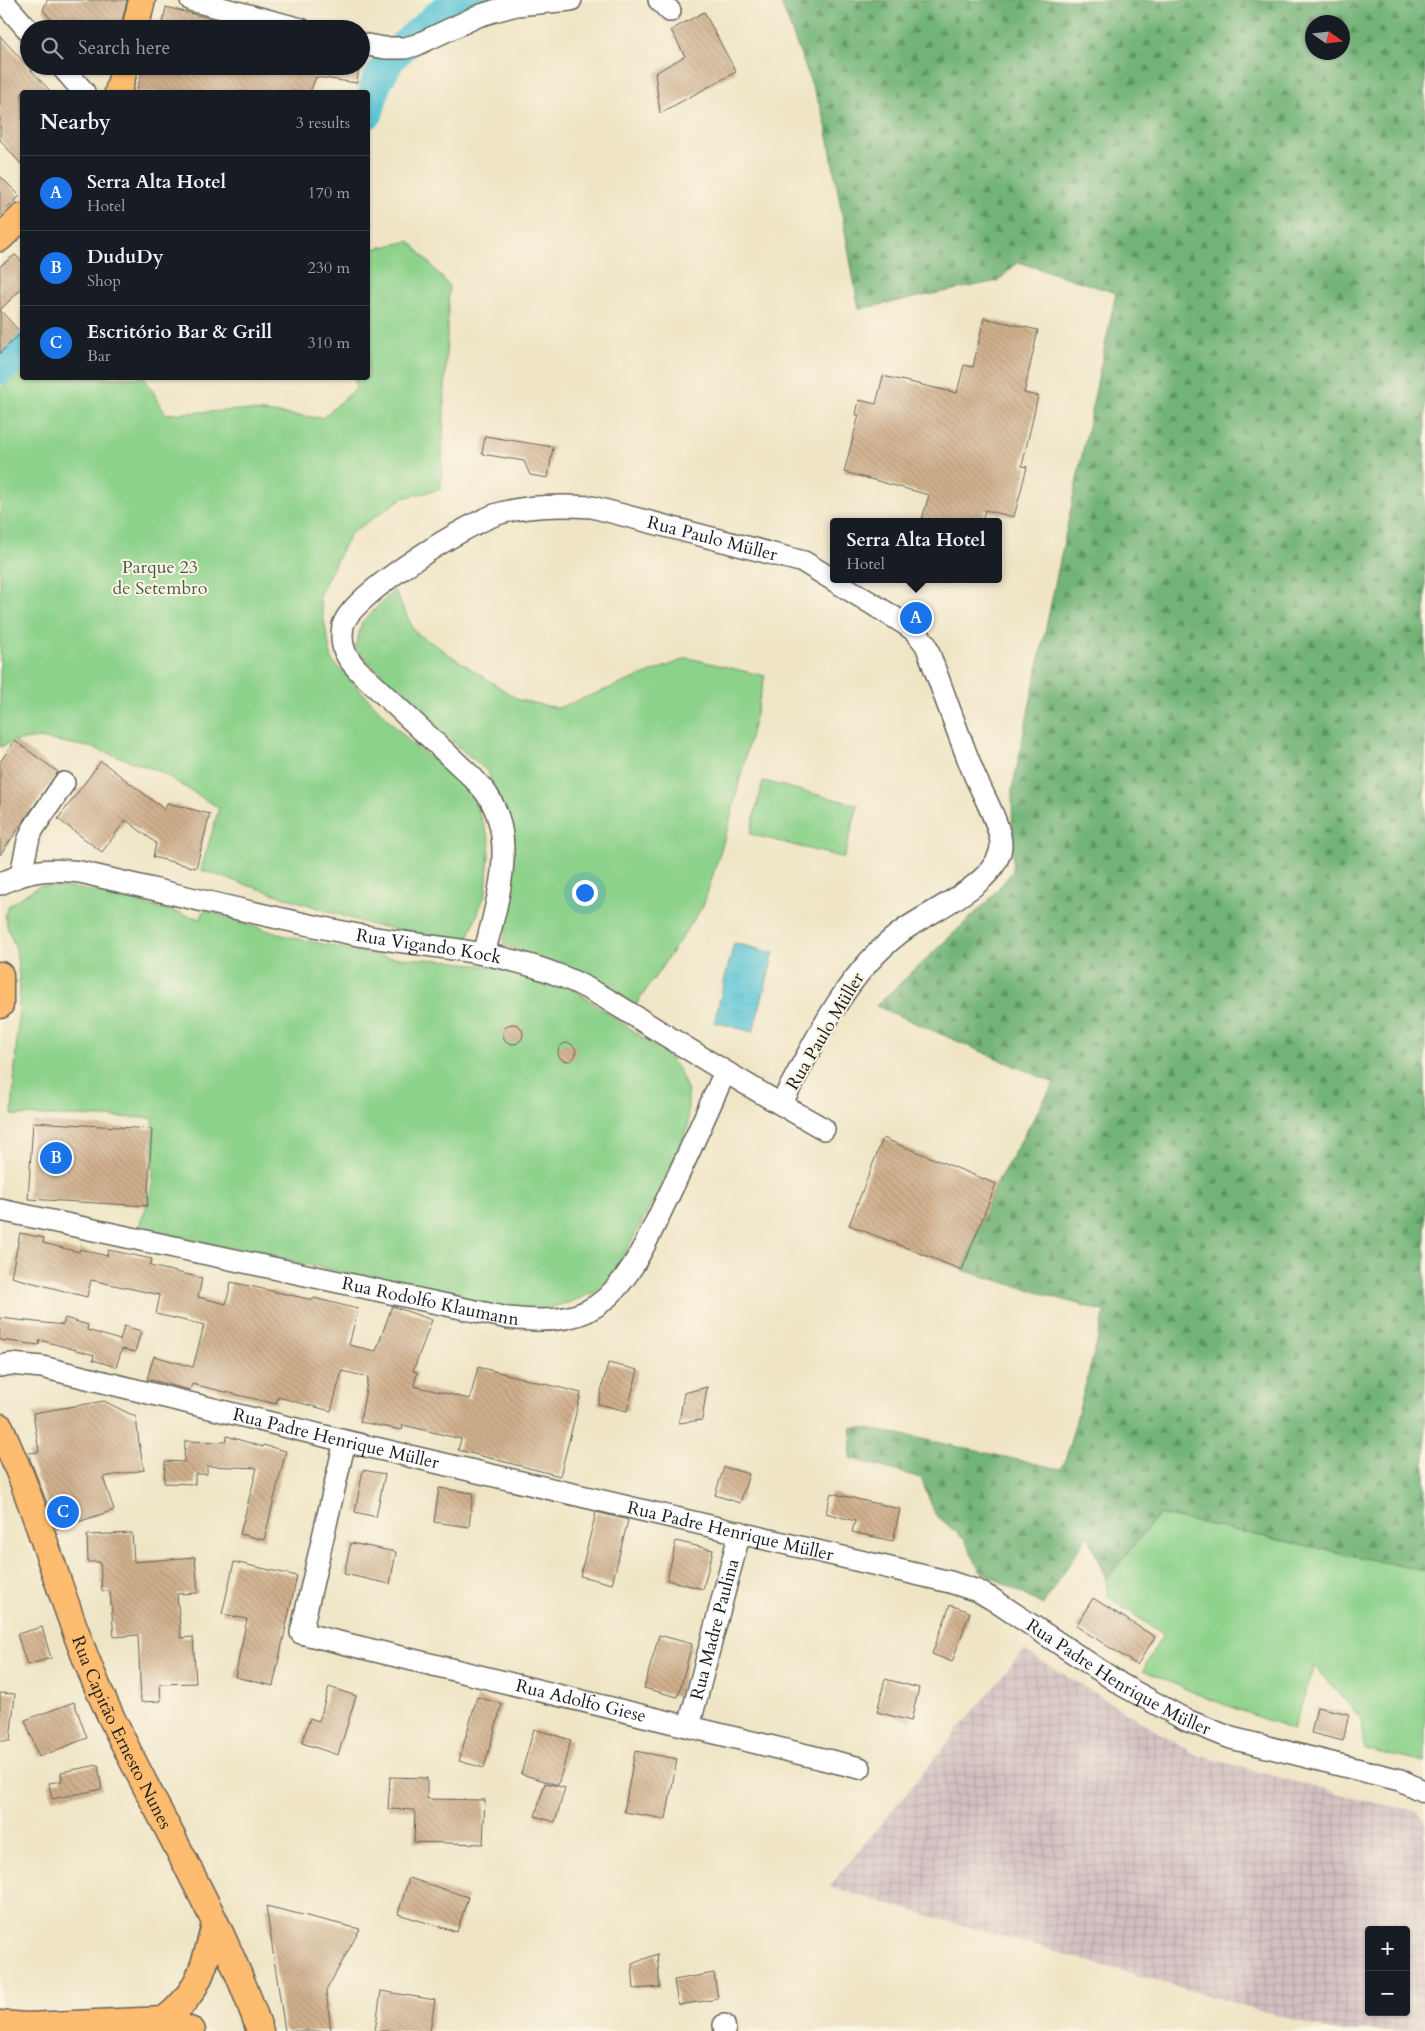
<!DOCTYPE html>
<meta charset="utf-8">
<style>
body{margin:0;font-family:Cardo,serif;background:#20242c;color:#f1f3f6}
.controls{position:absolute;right:15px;bottom:15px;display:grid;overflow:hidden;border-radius:5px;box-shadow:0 1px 4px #0004}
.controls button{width:45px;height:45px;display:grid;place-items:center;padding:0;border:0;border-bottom:1px solid #363941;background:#171b24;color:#f1f3f6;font:25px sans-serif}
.compass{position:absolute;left:1305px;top:15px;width:45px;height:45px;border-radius:50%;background:#171b24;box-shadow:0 1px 4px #0004;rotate:104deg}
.you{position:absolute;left:584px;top:892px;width:18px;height:18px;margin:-12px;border:4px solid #fff;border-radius:50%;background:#1a73e8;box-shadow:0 0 0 8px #1a73e833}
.badge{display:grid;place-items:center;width:32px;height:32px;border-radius:50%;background:#1a73e8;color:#fff;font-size:16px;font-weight:700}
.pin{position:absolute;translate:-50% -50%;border:2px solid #fff;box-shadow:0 1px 5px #0006}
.popup{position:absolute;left:830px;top:518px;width:172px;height:65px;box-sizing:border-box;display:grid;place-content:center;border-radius:5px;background:#171b24;filter:drop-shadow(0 1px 4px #0005);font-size:16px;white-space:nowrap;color:#9ea1a6}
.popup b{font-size:19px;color:#f1f3f6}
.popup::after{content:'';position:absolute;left:50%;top:100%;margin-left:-10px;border:10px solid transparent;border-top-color:#171b24}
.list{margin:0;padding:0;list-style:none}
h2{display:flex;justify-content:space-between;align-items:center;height:65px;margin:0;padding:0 20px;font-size:21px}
h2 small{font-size:16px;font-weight:400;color:#9ea1a6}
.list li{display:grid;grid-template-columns:32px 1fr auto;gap:15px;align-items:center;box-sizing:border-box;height:75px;padding:0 20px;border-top:1px solid #363941}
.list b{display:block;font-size:19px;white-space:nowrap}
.list p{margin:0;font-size:16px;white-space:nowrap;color:#9ea1a6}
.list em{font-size:16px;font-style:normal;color:#9ea1a6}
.icon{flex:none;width:28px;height:28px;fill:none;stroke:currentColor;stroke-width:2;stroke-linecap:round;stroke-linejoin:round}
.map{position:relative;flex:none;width:1425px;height:2031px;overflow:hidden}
.search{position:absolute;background:#171b24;box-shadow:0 1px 4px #0004;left:20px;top:20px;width:350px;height:55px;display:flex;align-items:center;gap:12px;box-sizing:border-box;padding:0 18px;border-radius:28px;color:#9ea1a6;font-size:19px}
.panel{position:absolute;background:#171b24;box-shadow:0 1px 4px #0004;left:20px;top:90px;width:350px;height:290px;border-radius:5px}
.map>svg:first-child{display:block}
.industrial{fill:url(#industrial-grid);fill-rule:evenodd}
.green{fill:#8dd28b;stroke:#547754}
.forest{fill:url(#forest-firs);stroke:#47684a;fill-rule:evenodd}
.water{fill:url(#water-ripples);stroke:#3a7078}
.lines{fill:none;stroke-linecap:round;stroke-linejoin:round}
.river{stroke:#59c4d4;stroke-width:31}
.building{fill:url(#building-back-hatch)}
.minor-casing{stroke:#666258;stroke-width:24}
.major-casing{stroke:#666258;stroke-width:29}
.minor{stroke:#fff;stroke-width:21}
.major{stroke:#fdbc70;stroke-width:26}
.labels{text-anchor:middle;stroke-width:4;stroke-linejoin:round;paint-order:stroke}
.street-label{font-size:18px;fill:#1c1c1c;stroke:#fcf5e5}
.park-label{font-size:18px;fill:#445c43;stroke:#fcf5e5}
</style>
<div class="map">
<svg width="1425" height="2031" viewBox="0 0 1425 2031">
<defs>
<pattern id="industrial-grid" width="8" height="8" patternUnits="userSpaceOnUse" patternTransform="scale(1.25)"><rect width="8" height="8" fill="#d2bfc0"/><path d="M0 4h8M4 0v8" fill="none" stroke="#b4a4a4"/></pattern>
<pattern id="forest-firs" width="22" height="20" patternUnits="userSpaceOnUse" patternTransform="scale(1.25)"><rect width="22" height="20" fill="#72b477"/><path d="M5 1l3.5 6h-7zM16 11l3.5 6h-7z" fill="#5d9261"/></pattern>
<pattern id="water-ripples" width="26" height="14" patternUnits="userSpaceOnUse" patternTransform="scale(1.25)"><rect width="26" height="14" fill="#59c4d4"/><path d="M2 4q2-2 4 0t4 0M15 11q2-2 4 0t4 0" fill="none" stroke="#4da8b5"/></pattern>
<pattern id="building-back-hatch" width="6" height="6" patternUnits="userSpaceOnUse" patternTransform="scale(1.25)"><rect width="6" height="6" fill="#cfaf8c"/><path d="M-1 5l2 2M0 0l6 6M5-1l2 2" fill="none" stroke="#b19678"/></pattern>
</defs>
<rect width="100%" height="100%" fill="#fcf5e5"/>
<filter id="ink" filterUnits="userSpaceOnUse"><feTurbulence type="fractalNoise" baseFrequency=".02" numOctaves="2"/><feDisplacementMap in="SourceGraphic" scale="10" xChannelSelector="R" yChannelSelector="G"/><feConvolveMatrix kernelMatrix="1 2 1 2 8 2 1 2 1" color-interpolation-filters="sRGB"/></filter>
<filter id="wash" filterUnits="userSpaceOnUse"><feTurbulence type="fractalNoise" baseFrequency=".0096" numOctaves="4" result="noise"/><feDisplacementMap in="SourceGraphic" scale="20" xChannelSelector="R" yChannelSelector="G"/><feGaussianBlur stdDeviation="1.12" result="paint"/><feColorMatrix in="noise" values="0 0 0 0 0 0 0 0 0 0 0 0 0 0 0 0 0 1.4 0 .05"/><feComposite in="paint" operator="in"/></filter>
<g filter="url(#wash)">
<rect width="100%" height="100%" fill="#efe5c6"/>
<path class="industrial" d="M1024,1650L1194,1754L1362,1800L1416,1811L1425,1820V2031H1332L829,1887ZM1369,1930H1406V2012H1369Z"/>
<g class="green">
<path d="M410,241L449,286L441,489L402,498L350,534L319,595L332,661L412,744L469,787L490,841L486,892L467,941L371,925L201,870L219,808L159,771L94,748L40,738L15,741L0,747V390L22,366V378H145L166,414L242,410L322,418L356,389L355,378H368V250Z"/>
<path d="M394,590L415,632L519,700L558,708L688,658L765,676L729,824L703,906L636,1005L576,971L503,945L512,897L514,835L488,772L428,721L355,648L362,622Z"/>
<path d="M763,781L858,805L844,858L750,834Z"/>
<path d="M39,886C90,885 151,906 201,919L204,910L285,936L383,957L443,960L541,974L575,990L666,1054L679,1070L688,1092V1126L668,1173L614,1274L595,1292L571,1302L536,1311L509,1310L274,1257L138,1228L147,1206L153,1180V1118L12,1115L20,987L16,948L8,929L5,915L9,905Z"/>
<path d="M1158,1514L1425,1571V1763L1364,1749L1361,1718L1314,1666L1293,1730L1204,1697L1143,1670L1163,1634L1108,1597L1106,1580Z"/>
</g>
<path class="forest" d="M780,0H1425V1571L1159,1514L1106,1580L1088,1535L1043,1605L980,1571L965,1540L935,1514L921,1478L850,1458L852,1427L899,1434L1060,1469L1066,1458L1105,1312L962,1270L996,1184L1054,1083L876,1006L988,901L1013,871L1012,790L1116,293L1018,262L998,281L859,309L825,120ZM1312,22H1342V52H1312Z"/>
<path class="water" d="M734,943L774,953L753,1032L714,1022Z"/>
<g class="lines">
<g class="river">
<path d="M368,113L376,83L392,56L442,12L490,0"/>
<path d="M0,370L22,350"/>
</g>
</g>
<g id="blocks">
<g class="building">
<path d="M47,0H127L120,29H59L43,10Z"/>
<path d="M166,7L232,24L231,29H161Z"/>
<path d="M704,12L736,72L660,113L655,73L685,56L671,30Z"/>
<path d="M0,36L51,92H22V165L0,140Z"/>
<path d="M144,66H359L357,83L316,77L310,92H136Z"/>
<path d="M0,176L20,196L0,216Z"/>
<path d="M15,255L22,261V288L0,310V266Z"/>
<path d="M0,310L21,333L0,353Z"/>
<path d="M984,318L1038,330L1024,393L1038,396L1022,466L1027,467L1014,517L985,510L982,522H921L929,495L844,472L859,415H856L859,400L876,404L883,376L957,393L964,365L973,367Z"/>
<path d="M485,436L553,447L548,478L530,475L524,461L482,454Z"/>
<path d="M15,741L58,772L0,855V762Z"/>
<path d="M101,761L165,810L167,803L210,814L196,868L153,857L156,843L126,820L102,852L58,819Z"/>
<circle cx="513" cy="1034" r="10"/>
<circle cx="567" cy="1052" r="9"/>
<path d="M33,1122L152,1129L147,1206L28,1199Z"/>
<path d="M883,1138L996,1184L962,1270L849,1225Z"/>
<path d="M20,1233L44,1238L43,1243L79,1252L80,1249L107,1256L108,1250L152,1259L150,1266L202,1278L198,1297L226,1304L231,1282L313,1300L314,1298L358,1309L349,1345L376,1351L392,1306L432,1320L413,1371L417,1372L414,1386L470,1399L478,1367L581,1393L560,1476L458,1450L461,1439L403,1425L402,1430L360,1422L368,1377L342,1371L331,1411L278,1397L276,1404L192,1384L190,1390L147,1379L154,1356L193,1367L204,1325L156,1314L160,1295L91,1280L87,1297L11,1277Z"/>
<path d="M0,1318L63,1325L65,1318L88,1325L87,1330L120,1340L124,1326L141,1331L135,1352L122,1349L116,1367L93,1360L94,1355L40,1340L39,1345L0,1340Z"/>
<path d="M608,1363L638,1370L627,1411L598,1404Z"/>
<path d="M707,1387L702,1420L679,1423L684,1393Z"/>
<path d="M104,1401L136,1417L139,1443L144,1470L103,1477L114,1510L57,1529L30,1459L29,1453L39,1452L33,1413Z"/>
<path d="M227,1436L263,1447V1445L286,1451L264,1540L240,1534L257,1468L207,1466V1474H195V1484L164,1483L165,1461L184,1462L185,1441L226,1442Z"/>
<path d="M724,1467L749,1474L740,1503L715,1495Z"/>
<path d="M363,1470L385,1474L376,1517L355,1512Z"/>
<path d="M439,1488L473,1493L469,1527L434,1522Z"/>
<path d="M831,1493L900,1509L893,1541L852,1532L855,1521L826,1513Z"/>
<path d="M596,1512L628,1520L612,1584L580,1576Z"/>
<path d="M132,1533L134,1562L195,1557L198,1593L177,1594L181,1638L193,1637L196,1683L160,1684L161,1701L141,1702L138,1635L114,1637L110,1591H102L100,1562H88L87,1535Z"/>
<path d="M676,1541L713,1550L703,1589L667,1580Z"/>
<path d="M351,1543L396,1552L390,1584L344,1574Z"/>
<path d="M234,1562L297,1576L273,1686L235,1677L247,1619L222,1614Z"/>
<path d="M1093,1598L1155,1637L1137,1665L1076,1626Z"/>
<path d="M950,1605L970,1612L952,1662L932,1654Z"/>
<path d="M42,1627L51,1658L27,1665L17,1634Z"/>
<path d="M659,1635L692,1644L678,1697L644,1688Z"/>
<path d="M885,1679L919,1688L911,1721L877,1712Z"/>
<path d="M329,1687L356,1696L338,1755L302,1743L310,1718L319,1721Z"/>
<path d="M0,1693L15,1694L10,1741H0Z"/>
<path d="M477,1697L502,1704L484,1768L459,1761Z"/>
<path d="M74,1702L87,1738L39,1757L25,1720Z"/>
<path d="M1317,1707L1349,1714L1343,1741L1311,1733Z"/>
<path d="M534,1729L571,1740L558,1785L521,1774Z"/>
<path d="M635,1751L677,1759L666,1819L624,1812Z"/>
<path d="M98,1765L102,1789L52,1799L49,1783L62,1781L61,1772Z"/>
<path d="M390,1777L427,1778V1799L485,1800L483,1844L414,1842L415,1810L388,1809Z"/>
<path d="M545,1783L565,1788L555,1822L535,1816Z"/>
<path d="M409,1878L468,1897L457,1932L398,1914Z"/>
<path d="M266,1906L360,1929L326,1991L331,2031H285Z"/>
<path d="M657,1954L660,1987L634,1989L632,1964Z"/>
<path d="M714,1973L718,1999L678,2005L674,1980Z"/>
<path d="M381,1991L435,2000L430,2031H375Z"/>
</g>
</g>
</g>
<g filter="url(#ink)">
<use href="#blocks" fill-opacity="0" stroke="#666258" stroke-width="1"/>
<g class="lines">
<defs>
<g id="minor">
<path d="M2,0L29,31"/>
<path d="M191,0L301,29"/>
<path d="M659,0L670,11"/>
<path d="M361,44L385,48H405L416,45L478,16L494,11L516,5L571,0"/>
<path d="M61,66L84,92"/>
<path d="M21,874L28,841L33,829L64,783"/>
<path id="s1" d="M0,884C29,870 47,868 80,872C171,893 262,916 353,934C422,947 495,949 561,976C596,990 629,1013 662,1033C715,1066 769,1098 824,1129"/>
<path id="s2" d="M484,954C496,907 518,841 488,796C484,789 478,784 473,778L361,673C347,659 339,648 343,626C349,596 470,521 501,513C530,505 562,505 592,507L804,562L905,624L916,632L926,645C941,686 956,728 972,769C979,788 1002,826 1001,846C998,885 928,911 901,932C844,975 814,1044 781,1104"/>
<path id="s3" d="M0,1210L508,1318C537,1321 571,1323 596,1306C630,1283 648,1238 665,1203C686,1160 705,1116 725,1072"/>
<path id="s4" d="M0,1366L11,1364L42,1367L345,1441L950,1582L978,1591L992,1599L1122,1685L1186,1720L1231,1738L1400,1780L1425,1792"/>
<path id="s5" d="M345,1441L301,1633L860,1768"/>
<path id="s6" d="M689,1726L740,1532"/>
<path d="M724,2025L725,2031"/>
</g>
<g id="major">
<path d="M135,29L142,0"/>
<path d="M118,92L125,66"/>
<path d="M0,238L22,217"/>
<path d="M0,975V1005"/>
<path id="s7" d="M0,1427C8,1448 19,1469 26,1490C53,1562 74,1637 106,1706C156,1814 222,1918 260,2031"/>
<path d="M164,2020C199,1994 205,1965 215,1924"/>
<path d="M0,2024L27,2026L164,2020L192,2031"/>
</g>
</defs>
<use href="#minor" class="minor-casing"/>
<use href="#major" class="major-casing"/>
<use href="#minor" class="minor"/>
<use href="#major" class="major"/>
</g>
</g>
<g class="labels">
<g class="street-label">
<text dy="6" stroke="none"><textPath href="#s2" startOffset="806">Rua Paulo Müller</textPath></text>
<text dy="6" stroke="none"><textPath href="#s1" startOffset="439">Rua Vigando Kock</textPath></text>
<text transform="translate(825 1031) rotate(-59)" y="6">Rua Paulo Müller</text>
<text dy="6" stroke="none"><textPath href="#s3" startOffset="440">Rua Rodolfo Klaumann</textPath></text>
<text dy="6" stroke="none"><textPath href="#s4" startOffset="345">Rua Padre Henrique Müller</textPath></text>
<text dy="6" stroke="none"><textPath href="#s4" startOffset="750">Rua Padre Henrique Müller</textPath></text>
<text dy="6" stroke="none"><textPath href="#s6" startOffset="100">Rua Madre Paulina</textPath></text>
<text dy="6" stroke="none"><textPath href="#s4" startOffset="1170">Rua Padre Henrique Müller</textPath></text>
<text dy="6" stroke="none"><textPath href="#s5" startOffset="485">Rua Adolfo Giese</textPath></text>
<text dy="6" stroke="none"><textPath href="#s7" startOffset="329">Rua Capitão Ernesto Nunes</textPath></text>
</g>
<g class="park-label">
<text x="160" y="573">Parque 23<tspan x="160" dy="21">de Setembro</tspan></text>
</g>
</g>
</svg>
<div class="controls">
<button>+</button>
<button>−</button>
</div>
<svg class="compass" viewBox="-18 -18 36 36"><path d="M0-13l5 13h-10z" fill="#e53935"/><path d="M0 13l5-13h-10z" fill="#9ea1a6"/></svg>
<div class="you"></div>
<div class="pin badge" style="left:916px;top:618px">A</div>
<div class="popup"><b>Serra Alta Hotel</b>Hotel</div>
<div class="pin badge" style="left:56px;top:1158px">B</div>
<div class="pin badge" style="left:63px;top:1512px">C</div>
<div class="search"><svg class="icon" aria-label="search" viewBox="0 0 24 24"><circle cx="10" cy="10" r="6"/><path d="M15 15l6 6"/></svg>Search here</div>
<section class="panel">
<h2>Nearby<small>3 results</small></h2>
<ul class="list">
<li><span class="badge">A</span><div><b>Serra Alta Hotel</b><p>Hotel</p></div><em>170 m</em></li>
<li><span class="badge">B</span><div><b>DuduDy</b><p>Shop</p></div><em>230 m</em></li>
<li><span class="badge">C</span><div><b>Escritório Bar &amp; Grill</b><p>Bar</p></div><em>310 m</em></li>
</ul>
</section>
</div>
